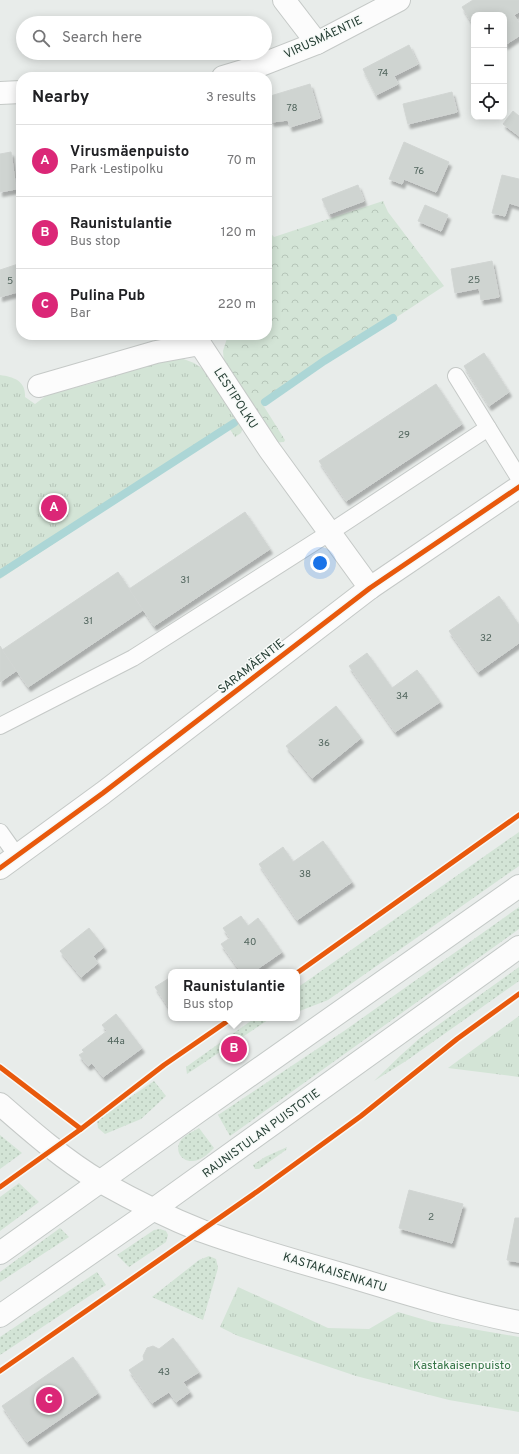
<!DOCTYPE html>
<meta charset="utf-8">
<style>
body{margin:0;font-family:Overpass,sans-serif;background:#f2f2f2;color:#202124}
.controls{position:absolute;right:12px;top:12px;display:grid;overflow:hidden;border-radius:8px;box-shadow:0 2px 10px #0003}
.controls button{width:36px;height:36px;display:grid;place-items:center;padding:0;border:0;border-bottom:1px solid #e0e0e0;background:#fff;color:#202124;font:20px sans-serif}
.you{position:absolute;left:320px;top:563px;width:14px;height:14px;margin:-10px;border:3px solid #fff;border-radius:50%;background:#1a73e8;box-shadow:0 0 0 6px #1a73e833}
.badge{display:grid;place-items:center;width:26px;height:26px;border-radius:50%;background:#db2777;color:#fff;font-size:13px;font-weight:700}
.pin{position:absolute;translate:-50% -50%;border:2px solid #fff;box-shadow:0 1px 4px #0006}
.popup{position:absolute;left:168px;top:969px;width:132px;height:52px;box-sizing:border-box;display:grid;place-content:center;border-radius:8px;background:#fff;filter:drop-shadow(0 1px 3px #0005);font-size:13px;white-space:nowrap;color:#757577}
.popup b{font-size:15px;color:#202124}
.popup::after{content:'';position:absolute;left:50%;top:100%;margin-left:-8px;border:8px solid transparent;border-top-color:#fff}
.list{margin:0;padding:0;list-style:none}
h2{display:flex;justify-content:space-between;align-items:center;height:52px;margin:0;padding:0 16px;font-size:17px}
h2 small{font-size:13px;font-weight:400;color:#757577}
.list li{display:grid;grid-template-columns:26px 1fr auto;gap:12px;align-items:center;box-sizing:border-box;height:72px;padding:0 16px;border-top:1px solid #e0e0e0}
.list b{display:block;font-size:15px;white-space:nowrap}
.list p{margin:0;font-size:13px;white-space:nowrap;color:#757577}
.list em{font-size:13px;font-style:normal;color:#757577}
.icon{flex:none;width:22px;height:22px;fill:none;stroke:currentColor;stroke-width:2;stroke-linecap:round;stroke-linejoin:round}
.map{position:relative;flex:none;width:519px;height:1454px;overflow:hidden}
.search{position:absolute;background:#fff;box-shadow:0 2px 10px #0003;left:16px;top:16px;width:256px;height:44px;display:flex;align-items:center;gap:10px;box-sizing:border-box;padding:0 14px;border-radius:22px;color:#757577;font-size:15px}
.panel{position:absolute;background:#fff;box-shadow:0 2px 10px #0003;left:16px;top:72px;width:256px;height:268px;border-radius:16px}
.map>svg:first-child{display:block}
.grass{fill:url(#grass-dots)}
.forest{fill:url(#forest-crowns)}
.park{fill:url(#park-tufts)}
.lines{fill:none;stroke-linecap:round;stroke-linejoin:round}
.stream{stroke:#acd6d6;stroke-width:8}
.building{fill:#cfd4d1;stroke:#d1d5d3;filter:url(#shadow)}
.service-casing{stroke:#c5c9c7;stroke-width:18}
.minor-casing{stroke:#c5c9c7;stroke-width:24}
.secondary-casing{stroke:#c4c9c7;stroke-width:24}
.service{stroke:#fcfcfc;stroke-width:16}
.minor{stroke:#fcfcfc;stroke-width:22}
.secondary{stroke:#fcfcfc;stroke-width:22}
.cycleway-casing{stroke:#f7faf8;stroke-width:8}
.cycleway{stroke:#e8590c;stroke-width:5}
.labels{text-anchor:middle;stroke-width:3;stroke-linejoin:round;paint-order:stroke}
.number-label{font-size:10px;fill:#51655d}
.street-label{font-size:12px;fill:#263f35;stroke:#f7faf8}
.park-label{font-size:12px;fill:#337344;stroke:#f7faf8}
</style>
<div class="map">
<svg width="519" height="1454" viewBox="0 0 519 1454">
<defs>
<pattern id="grass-dots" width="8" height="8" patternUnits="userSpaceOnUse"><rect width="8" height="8" fill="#d3e4d6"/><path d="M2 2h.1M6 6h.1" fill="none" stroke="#b5c5b8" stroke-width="1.8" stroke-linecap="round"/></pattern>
<pattern id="forest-crowns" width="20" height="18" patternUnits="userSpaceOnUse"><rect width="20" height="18" fill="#d3e4d6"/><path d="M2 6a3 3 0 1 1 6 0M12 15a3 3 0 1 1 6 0" fill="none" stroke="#b5c5b8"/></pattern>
<pattern id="park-tufts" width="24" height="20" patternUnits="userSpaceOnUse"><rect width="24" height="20" fill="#d3e4d6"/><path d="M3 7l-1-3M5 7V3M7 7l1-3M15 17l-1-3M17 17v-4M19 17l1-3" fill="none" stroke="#b5c5b8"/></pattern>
<filter id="shadow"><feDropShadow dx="2.5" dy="4.5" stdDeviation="1" flood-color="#0004"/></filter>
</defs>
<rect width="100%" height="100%" fill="#e8ecea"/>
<g class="grass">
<path d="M519,832V866L328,1000L297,1012V988Z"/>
<path d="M519,907V929L230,1136L218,1115L344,1031Z"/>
<path d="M519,967V981L406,1061L374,1081L401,1055L420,1038Z"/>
<path d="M255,1018H271L187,1074L186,1067Z"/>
<path d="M154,1081L166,1096L141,1119L105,1134L98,1128L97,1120Z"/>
<path d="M199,1128L214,1148C208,1154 202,1160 193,1161C181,1162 174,1150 181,1140C185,1135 194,1131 199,1128Z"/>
<path d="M0,1135L22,1153L0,1169Z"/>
<path d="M287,1147L286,1150L259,1169H255L253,1165L265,1157Z"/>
<path d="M19,1183L39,1202L0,1231V1197Z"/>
<path d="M60,1228L69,1237L0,1282V1272Z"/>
<path d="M160,1229L166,1231L168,1235L166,1242L129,1267L117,1255L154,1230Z"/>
<path d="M209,1256L216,1259L218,1268L203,1320L152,1297L199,1260Z"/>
<path d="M97,1272L106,1285L0,1355V1337Z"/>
</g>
<path class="forest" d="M383,201L388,212L444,286L263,405L285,440L284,442L269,443L224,363L223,351L228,335H267V229L274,237Z"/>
<g class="park">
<path d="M181,358L194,363L206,371L243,428L241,433L235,437L229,428L0,579V375C14,377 26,381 25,397L35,404L47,395L93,383L154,359Z"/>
<path d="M519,1016V1077L448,1068Z"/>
<path d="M238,1287L328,1328L369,1329L398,1312L432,1322L519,1337V1412L449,1400L356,1376L238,1336L220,1327Z"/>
</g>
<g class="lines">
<g class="stream">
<path d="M265,402L324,361L393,318"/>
<path d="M0,574L234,423"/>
</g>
</g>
<g class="building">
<path d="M473,0H519V12L514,15L519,23V36L505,45L504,15H474V26L462,7Z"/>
<path d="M409,45L418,64L394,76L398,84L376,95L363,69Z"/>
<path d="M310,84L320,118L290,127L288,120L272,122L270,117L267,118V97Z"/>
<path d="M452,92L457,112L408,124L403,104Z"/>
<path d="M513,111L519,116V136L503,124Z"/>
<path d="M404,142L449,162L436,192L404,179L402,184L389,179Z"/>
<path d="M11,152L16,189L0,192V154Z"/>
<path d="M502,175L519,179V206L509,203L505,216L492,213Z"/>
<path d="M358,185L364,201L329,214L322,199Z"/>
<path d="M425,205L448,215L441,231L418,221Z"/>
<path d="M492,261L499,297L481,300L479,288L455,293L451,269Z"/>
<path d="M21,263V291L0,297V270Z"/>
<path d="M484,353L509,392L489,406L464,366Z"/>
<path d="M436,384L462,424L346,501L319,461Z"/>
<path d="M245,512L270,549L154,626L129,589Z"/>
<path d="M118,572L143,610L28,687L2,650Z"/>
<path d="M499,596L519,625V643L478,672L449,631Z"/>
<path d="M0,646L16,671L0,682Z"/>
<path d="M367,653L392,688L417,670L440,702L395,732L349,666Z"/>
<path d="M336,706L361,738L312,778L286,746Z"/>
<path d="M323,841L352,882L297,920L259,864L283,847L293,862Z"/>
<path d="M241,916L248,926L258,918L282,952L253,972H241L221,944L230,938L223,928Z"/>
<path d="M89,928L104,947L93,956L98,963L81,977L60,951Z"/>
<path d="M171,977V1011L155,987Z"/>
<path d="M116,1014L142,1048L103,1077L92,1063L88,1066L79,1055L84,1052L82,1050L107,1031L102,1025Z"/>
<path d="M409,1190L463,1204L452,1243L399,1228Z"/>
<path d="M515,1218H519V1262L507,1260Z"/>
<path d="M173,1338L199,1372L183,1382L190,1392L176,1402L169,1392L152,1403L129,1370L144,1360L143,1356L147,1348L153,1346L159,1349Z"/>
<path d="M73,1357L98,1393L27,1442L2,1406Z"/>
</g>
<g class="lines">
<defs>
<g id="service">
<path d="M456,376L519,478"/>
<path d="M0,726L133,658L329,533L488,428"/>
<path d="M0,832L17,856"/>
</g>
<g id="minor">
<path d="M284,0L317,43"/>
<path d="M223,77L253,68L317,43L399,0"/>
<path d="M0,93L21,92"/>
<path d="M39,386L156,352L200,344L269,449L370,588"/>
<path d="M0,868L103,793L370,588L519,487"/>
<path d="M0,1104C32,1132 64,1160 101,1182C133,1200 167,1217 202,1231C246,1247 292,1260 338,1273C398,1291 458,1310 519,1322"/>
</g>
<g id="secondary">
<path d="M0,1253L199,1111L519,886"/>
<path d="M0,1316L154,1209L519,947"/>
</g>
</defs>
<use href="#service" class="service-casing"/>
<use href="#minor" class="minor-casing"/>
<use href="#secondary" class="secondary-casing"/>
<use href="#service" class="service"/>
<use href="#minor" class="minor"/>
<use href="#secondary" class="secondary"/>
<defs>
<g id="cycleway">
<path d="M0,868L103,793L370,588L519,487"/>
<path d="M297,973L519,815"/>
<path d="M0,1067L81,1129"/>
<path d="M0,1187L81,1129L164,1065L232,1018"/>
<path d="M0,1371L258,1191L361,1116L457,1039L519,994"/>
</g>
</defs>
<use href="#cycleway" class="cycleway-casing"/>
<use href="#cycleway" class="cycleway"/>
</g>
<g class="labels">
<g class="number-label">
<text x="383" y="76">74</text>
<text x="292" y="111">78</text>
<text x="419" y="174">76</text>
<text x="474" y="283">25</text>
<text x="10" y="284">5</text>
<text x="404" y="438">29</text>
<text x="185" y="583">31</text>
<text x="88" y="624">31</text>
<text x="486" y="641">32</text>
<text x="402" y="699">34</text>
<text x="324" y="746">36</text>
<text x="305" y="877">38</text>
<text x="250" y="945">40</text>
<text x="116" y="1044">44a</text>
<text x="431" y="1220">2</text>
<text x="164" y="1375">43</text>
</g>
<g class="street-label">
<text transform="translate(323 37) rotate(-25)" y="4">VIRUSMÄENTIE</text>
<text transform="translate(236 398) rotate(57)" y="4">LESTIPOLKU</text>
<text transform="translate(251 666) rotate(-38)" y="4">SARAMÄENTIE</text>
<text transform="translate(261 1133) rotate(-36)" y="4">RAUNISTULAN PUISTOTIE</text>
<text transform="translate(335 1272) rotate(17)" y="4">KASTAKAISENKATU</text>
</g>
<g class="park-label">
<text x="462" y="1369">Kastakaisenpuisto</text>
</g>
</g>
</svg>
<div class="controls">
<button>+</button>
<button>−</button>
<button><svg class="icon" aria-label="locate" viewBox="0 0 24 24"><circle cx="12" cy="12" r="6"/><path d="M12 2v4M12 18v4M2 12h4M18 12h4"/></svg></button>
</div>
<div class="you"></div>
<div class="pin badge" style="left:54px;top:508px">A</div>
<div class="pin badge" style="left:234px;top:1049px">B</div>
<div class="popup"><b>Raunistulantie</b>Bus stop</div>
<div class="pin badge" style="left:49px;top:1400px">C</div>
<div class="search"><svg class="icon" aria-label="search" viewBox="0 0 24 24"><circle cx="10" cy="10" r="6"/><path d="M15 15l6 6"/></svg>Search here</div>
<section class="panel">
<h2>Nearby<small>3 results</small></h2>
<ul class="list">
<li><span class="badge">A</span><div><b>Virusmäenpuisto</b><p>Park · Lestipolku</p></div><em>70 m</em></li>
<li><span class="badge">B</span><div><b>Raunistulantie</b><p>Bus stop</p></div><em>120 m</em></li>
<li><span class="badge">C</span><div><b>Pulina Pub</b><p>Bar</p></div><em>220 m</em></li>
</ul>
</section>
</div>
